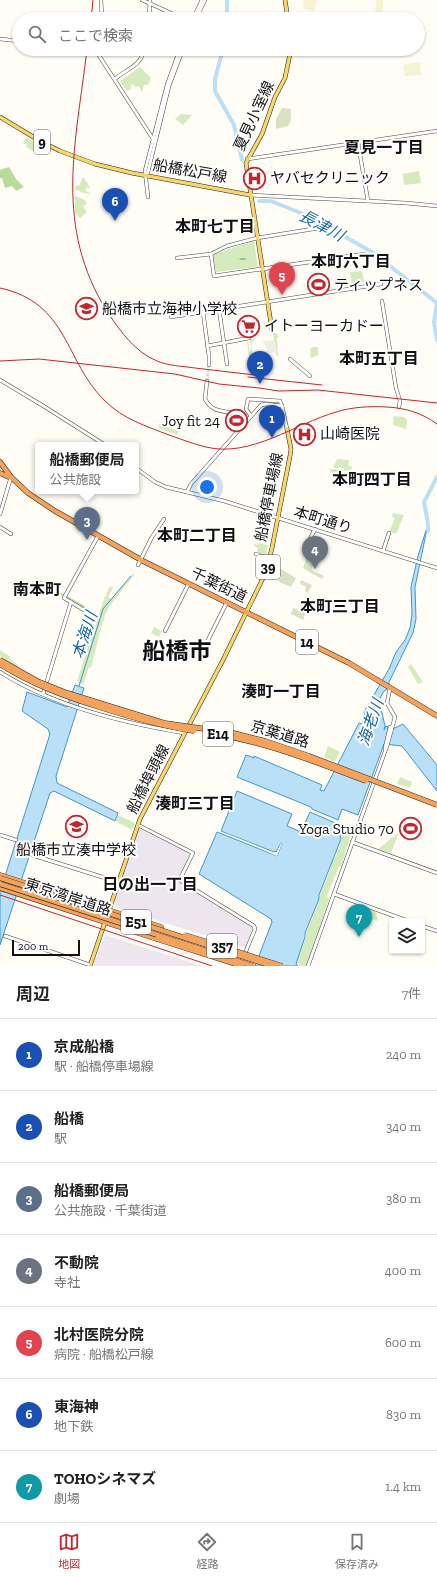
<!DOCTYPE html>
<html lang="ja">
<meta charset="utf-8">
<style>
body{margin:0;font-family:"Zilla Slab","Noto Sans JP",serif;background:#f6f6f6;color:#222}
.controls{position:absolute;right:12px;bottom:12px;display:grid;overflow:hidden;border-radius:4px;box-shadow:0 1px 3px #0004}
.controls button{width:36px;height:36px;display:grid;place-items:center;padding:0;border:0;border-bottom:1px solid #e0e0e0;background:#fff;color:#222;font:20px sans-serif}
.scale{position:absolute;left:12px;bottom:10px;width:68px;box-sizing:border-box;padding-left:4px;border:2px solid #111;border-top:0;font-size:11px;line-height:14px;white-space:nowrap;color:#111;-webkit-text-stroke:3px #fff;paint-order:stroke}
.you{position:absolute;left:207px;top:487px;width:14px;height:14px;margin:-10px;border:3px solid #fff;border-radius:50%;background:#1a73e8;box-shadow:0 0 0 6px #1a73e833}
.badge{display:grid;place-items:center;width:26px;height:26px;border-radius:50%;background:#c4262e;color:#fff;font-size:13px;font-weight:700}
.pin{position:absolute;translate:-50% -33px;filter:drop-shadow(0 1px 2px #0008)}
.pin::after{content:'';position:absolute;top:21px;width:14px;height:12px;background:inherit;clip-path:polygon(0 0,100% 0,50% 100%)}
.popup{position:absolute;left:35px;top:442px;width:104px;height:52px;box-sizing:border-box;display:grid;place-content:center;border-radius:4px;background:#fff;filter:drop-shadow(0 1px 3px #0005);font-size:13px;white-space:nowrap;color:#767676}
.popup b{font-size:15px;color:#222}
.popup::after{content:'';position:absolute;left:50%;top:100%;margin-left:-8px;border:8px solid transparent;border-top-color:#fff}
.list{margin:0;padding:0;list-style:none}
h2{display:flex;justify-content:space-between;align-items:center;height:52px;margin:0;padding:0 16px;font-size:17px}
h2 small{font-size:13px;font-weight:400;color:#767676}
.list li{display:grid;grid-template-columns:26px 1fr auto;gap:12px;align-items:center;box-sizing:border-box;height:72px;padding:0 16px;border-top:1px solid #e0e0e0}
.list b{display:block;font-size:15px;white-space:nowrap}
.list p{margin:0;font-size:13px;white-space:nowrap;color:#767676}
.list em{font-size:13px;font-style:normal;color:#767676}
.icon{flex:none;width:22px;height:22px;fill:none;stroke:currentColor;stroke-width:2;stroke-linecap:round;stroke-linejoin:round}
.map{position:relative;flex:none;width:437px;height:966px;overflow:hidden}
.search{position:absolute;background:#fff;box-shadow:0 1px 3px #0004;left:12px;right:12px;top:12px;height:44px;display:flex;align-items:center;gap:10px;box-sizing:border-box;padding:0 14px;border-radius:22px;color:#767676;font-size:15px}
.sheet{height:556px;background:#fff}
nav{display:flex;justify-content:space-around;align-items:center;box-sizing:border-box;height:56px;border-top:1px solid #e0e0e0;background:#fff;font-size:11px;color:#767676}
nav a{display:grid;justify-items:center;gap:2px}
nav .on{color:#c4262e}
.map>svg:first-child{display:block}
.industrial{fill:#eee6ef}
.farmland{fill:#f6f3d4}
.green{fill:#d5ebbd}
.forest{fill:#b9dc9c}
.cemetery{fill:#d9e3c4}
.plaza{fill:#f1ede2}
.water{fill:#b9e0f7;stroke:#3f96cf}
.pier{fill:#fffdf5}
.lines{fill:none;stroke-linecap:round;stroke-linejoin:round}
.stream{stroke:#3f96cf;stroke-width:1}
.river{stroke:#b9e0f7;stroke-width:4}
.minor-tunnel{stroke:#dbdad3;stroke-width:3;stroke-dasharray:3 1.5;stroke-linecap:butt}
.minor-casing{stroke:#444;stroke-width:4}
.major-casing{stroke:#222;stroke-width:4.5}
.highway-casing{stroke:#222;stroke-width:5.5}
.minor{stroke:#fff;stroke-width:3}
.major{stroke:#f9d66b;stroke-width:3.5}
.highway{stroke:#f5a25d;stroke-width:4.5}
.rail{stroke:#c4262e;stroke-width:1}
.highway-bridge-casing{stroke:#222;stroke-width:5.5;stroke-linecap:butt}
.highway-bridge{stroke:#f5a25d;stroke-width:4.5}
.labels{text-anchor:middle;stroke-width:4;stroke-linejoin:round;paint-order:stroke}
.shield{fill:#fff;stroke:#585858;stroke-width:1}
.shield-label{font-size:14px;font-weight:bold;fill:#111}
.street-label{font-size:15px;fill:#111;stroke:#fff}
.poi-label{font-size:15px;fill:#111;stroke:#fff;text-anchor:start}
.neighbourhood-label{font-size:16px;font-weight:bold;fill:#111;stroke:#fff}
.water-label{font-size:16px;font-style:italic;fill:#1768a6;stroke:#fff}
.town-label{font-size:23px;font-weight:bold;fill:#111;stroke:#fff}
</style>
<div class="map">
<svg width="437" height="966" viewBox="0 0 437 966">
<rect width="100%" height="100%" fill="#fffdf5"/>
<g class="industrial">
<path d="M139,828L190,853L179,876L180,883L253,928L245,948L117,908L114,902Z"/>
<path d="M105,935L202,966H93Z"/>
</g>
<g class="farmland">
<path d="M304,0H317L314,11L303,9Z"/>
<path d="M376,0H383V13H389L388,19H379V16H375Z"/>
<path d="M420,62L421,75L405,76L403,65Z"/>
</g>
<g class="green">
<path d="M140,67L151,78L148,85H144L142,92L139,86L136,87L132,84L130,90L127,91L120,81Z"/>
<path d="M181,114L192,115L183,125L175,119Z"/>
<path d="M26,137L42,146L38,154L26,147L27,144H23Z"/>
<path d="M419,171L421,183L404,185L403,174Z"/>
<path d="M83,177L88,184L91,190L88,187L85,190L89,193L92,191L89,194L80,192L79,190L75,191L76,185L79,186Z"/>
<path d="M75,196L85,200L87,204L83,206L87,212L80,218L75,213Z"/>
<path d="M253,241H254L258,267L216,272L213,255Z"/>
<path d="M362,271L364,282L352,285L350,272Z"/>
<path d="M273,333H276L279,337L277,338L278,357L276,354Z"/>
<path d="M250,339H255L251,344L253,355L257,357H265L266,359H252L249,357L247,341H248L250,351H251Z"/>
<path d="M313,347H318V355L311,358L310,349Z"/>
<path d="M394,416L404,417L407,420L406,429L393,425Z"/>
<path d="M159,424L179,431L177,435L159,428Z"/>
<path d="M337,459L349,460L348,465L352,467L351,472L344,470V468H333Z"/>
<path d="M330,469H343V475L331,476Z"/>
<path d="M393,513L404,515L396,534L389,532L395,518L392,517Z"/>
<path d="M257,543L268,545L266,556L257,552L258,548L254,546V544L257,545Z"/>
<path d="M134,573V575L109,607L104,617L105,618L102,624L91,668L89,667L83,685L77,681L104,599L110,586L113,588L108,597L111,599Z"/>
<path d="M154,627L162,631L159,637L151,633Z"/>
<path d="M0,650L11,657L10,659L18,665L17,667L0,656Z"/>
<path d="M411,664L423,682L418,684L408,667Z"/>
<path d="M328,746L340,752L335,762L324,757Z"/>
<path d="M400,777L412,782L410,788L397,784Z"/>
<path d="M118,815L135,823L132,830L116,821Z"/>
<path d="M342,830L351,834L341,867L339,866C335,877 331,885 327,896L329,900L306,966H299V964L297,963L306,937V933L320,899V895L323,887L325,883L331,867V863L336,856L342,839L341,835Z"/>
<path d="M399,832L391,853L378,849Z"/>
<path d="M359,906L376,912L378,921L356,913Z"/>
</g>
<g class="forest">
<path d="M9,167L16,179L24,187L16,191L12,186L5,188L2,178H0V170Z"/>
<path d="M36,578L88,608L87,611L36,580Z"/>
</g>
<g class="cemetery">
<path d="M282,108L291,109V120L288,126L276,129V119Z"/>
<path d="M315,551L324,555L320,563L313,559L312,562L314,563L311,570L315,572V574L316,572L324,576L322,579L303,568L306,559L310,553L313,554Z"/>
<path d="M276,566L296,578L291,587L281,583L273,577L275,574L273,572Z"/>
<path d="M301,580L312,585L308,593L305,591L306,587L300,584Z"/>
<path d="M293,608L306,612L303,620L291,614Z"/>
</g>
<path class="plaza" d="M275,340L277,352L263,354L267,350L265,344L262,342Z"/>
<g class="water">
<path d="M428,524L415,587L416,619L413,633L389,682V683L386,690L384,691L379,700L385,726L384,730L386,726L388,727V731L389,727L395,728L403,724L437,765V791L402,746L384,744L358,815L342,809L338,820L312,809L311,807L237,777L246,755L254,758V756L322,785L320,790L324,791L359,723L362,724L365,715L364,712L389,669L396,652L405,640L410,628L412,614L411,587L418,556Z"/>
<path d="M75,685L84,688L56,776L57,783L118,813L115,821L54,791L50,793L0,945V892L50,734L48,729L22,711L27,692L67,707Z"/>
<path d="M237,791L292,814L287,826L301,832L310,812L351,830L350,832L342,830L340,835L341,839L319,895V899L305,933V937L296,964L298,966H255L272,922L271,919L199,874L217,832L277,856L282,843H281L276,852L275,851L274,852L221,831Z"/>
</g>
<path class="pier" d="M221,831L274,853L277,852L281,843H282L277,856Z"/>
<g class="lines">
<g class="stream">
<path d="M240,259H245"/>
<path d="M79,686L103,609L131,576"/>
</g>
<g class="river">
<path d="M227,19V0"/>
<path d="M223,49L215,79V91L234,125L242,160"/>
<path d="M259,201H271L308,216L372,252L437,303"/>
<path d="M437,303L434,322L437,340"/>
<path d="M428,531V523L424,502L437,477"/>
</g>
<path class="minor-tunnel" d="M207,381L209,365"/>
<defs>
<g id="minor">
<path d="M101,0L102,19"/>
<path d="M142,0L184,19"/>
<path d="M149,19L150,0"/>
<path d="M193,19L202,0"/>
<path d="M196,19L205,0"/>
<path d="M0,39L19,41"/>
<path d="M83,49L96,51L153,139"/>
<path d="M115,79C126,69 142,66 144,49"/>
<path d="M358,143L368,201"/>
<path d="M247,159L437,131"/>
<path d="M146,175L148,172L169,86L183,49"/>
<path d="M250,195L406,203L437,206"/>
<path d="M148,197L145,171L167,85L180,49"/>
<path d="M211,254L214,276L364,254"/>
<path d="M177,258L211,254L227,246L257,238L325,227"/>
<path d="M382,301L396,388L400,401L399,407"/>
<path d="M219,309L227,364"/>
<path d="M203,312L209,356V365"/>
<path d="M171,317L381,284"/>
<path d="M207,346L249,338"/>
<path d="M290,359L310,376"/>
<path d="M0,380L45,407L105,445"/>
<path d="M207,381L205,399C214,415 225,409 239,415C242,416 244,419 247,421"/>
<path d="M251,416L246,409L248,399L280,401L282,406L287,429"/>
<path d="M136,468L155,482L166,487L224,501L437,568"/>
<path d="M187,492L191,484L261,405L266,404L282,406"/>
<path d="M0,514L11,477"/>
<path d="M0,527L11,534"/>
<path d="M308,543L315,529"/>
<path d="M383,551L389,533"/>
<path d="M256,554L269,559"/>
<path d="M138,565L152,537L164,519"/>
<path d="M94,616L64,598L98,536"/>
<path d="M165,631L189,583"/>
<path d="M205,646L227,602"/>
<path d="M0,672C53,706 123,723 184,733"/>
<path d="M43,694L71,602"/>
<path d="M385,748L390,727"/>
<path d="M138,825L193,853L181,877V881L254,926L255,929L241,963"/>
<path d="M0,835L16,840"/>
<path d="M352,842L437,873"/>
<path d="M32,855L118,882"/>
<path d="M334,894L408,921"/>
<path d="M422,926L437,931"/>
<path d="M5,936L90,965"/>
<path d="M308,966L387,746L395,717L387,703L390,688"/>
</g>
<g id="major">
<path d="M285,0L288,19"/>
<path d="M0,117L40,141L60,151L95,164L132,173L250,195"/>
<path d="M272,330L246,163L262,134L275,97L285,78L291,49"/>
<path d="M90,966L140,819L223,660L265,574L272,548L290,456L291,449L287,429"/>
</g>
<g id="highway">
<path d="M0,462L11,477L28,493L55,511L143,561L349,663L437,716"/>
<path d="M0,473L9,477"/>
<path d="M0,875L161,927"/>
<path d="M0,888L157,939"/>
</g>
</defs>
<use href="#minor" class="minor-casing"/>
<use href="#major" class="major-casing"/>
<use href="#highway" class="highway-casing"/>
<use href="#minor" class="minor"/>
<use href="#major" class="major"/>
<use href="#highway" class="highway"/>
<g class="rail">
<path d="M91,19L93,0"/>
<path d="M87,49C76,144 53,226 108,313C121,332 135,352 157,361C169,366 182,366 195,368C215,370 235,373 255,375"/>
<path d="M0,288C69,303 64,361 105,401C123,419 146,426 169,435C181,439 193,444 206,447C250,458 295,424 336,412C352,407 370,406 387,407C406,408 422,413 437,424"/>
<path d="M0,361L39,359L175,374L219,384L259,388L279,391L318,390L437,403"/>
<path d="M248,377L322,385"/>
<path d="M0,895L212,966"/>
</g>
<defs>
<g id="highway-bridge">
<path d="M0,660L37,681L67,693L164,723L233,733L265,741L309,756L437,805"/>
<path d="M0,664C31,684 64,696 99,707C130,717 161,726 194,731"/>
<path d="M209,733C267,742 313,761 366,781"/>
<path d="M0,878L272,966"/>
<path d="M0,884L253,966"/>
<path d="M185,935L282,966"/>
<path d="M157,939L242,966"/>
</g>
</defs>
<use href="#highway-bridge" class="highway-bridge-casing"/>
<use href="#highway-bridge" class="highway-bridge"/>
</g>
<defs>
<symbol id="hospital-ring" viewBox="-11 -11 22 22"><circle r="9.5" fill="#fff" stroke="#c4262e" stroke-width="1.5"/><path d="M-5-5h3v3.5h4V-5h3V5h-3V1.5h-4V5h-3Z" fill="#c4262e"/></symbol>
<symbol id="stadium-ring" viewBox="-11 -11 22 22"><circle r="9.5" fill="#fff" stroke="#c4262e" stroke-width="1.5"/><path d="M0-5a6.5 5 0 1 0 0 10a6.5 5 0 1 0 0-10ZM-3.5-1.8h7v3.6h-7Z" fill="#c4262e"/></symbol>
<symbol id="school-ring" viewBox="-11 -11 22 22"><circle r="9.5" fill="#fff" stroke="#c4262e" stroke-width="1.5"/><path d="M0-5L7-2L0 1L-7-2ZM-4 1L0 2.5L4 1V4Q0 6-4 4Z" fill="#c4262e"/></symbol>
<symbol id="supermarket-ring" viewBox="-11 -11 22 22"><circle r="9.5" fill="#fff" stroke="#c4262e" stroke-width="1.5"/><path d="M-6-5.5h2.5l.6 2H6L4.5 2H-2.5L-4.4-4H-6ZM-1.5 3.2a1.3 1.3 0 1 0 .1 0ZM3 3.2a1.3 1.3 0 1 0 .1 0Z" fill="#c4262e"/></symbol>
</defs>
<g fill-rule="evenodd">
<use href="#hospital-ring" x="242" y="166" width="25" height="25"/>
<use href="#stadium-ring" x="306" y="272" width="25" height="25"/>
<use href="#school-ring" x="74" y="296" width="25" height="25"/>
<use href="#supermarket-ring" x="236" y="314" width="25" height="25"/>
<use href="#stadium-ring" x="224" y="408" width="25" height="25"/>
<use href="#hospital-ring" x="292" y="422" width="25" height="25"/>
<use href="#school-ring" x="64" y="814" width="25" height="25"/>
<use href="#stadium-ring" x="398" y="816" width="25" height="25"/>
</g>
<g class="labels">
<g class="shield">
<rect x="34" y="130" width="16" height="24" rx="3"/>
<rect x="256" y="555" width="24" height="24" rx="3"/>
<rect x="296" y="630" width="22" height="24" rx="3"/>
<rect x="203" y="722" width="30" height="24" rx="3"/>
<rect x="121" y="910" width="30" height="24" rx="3"/>
<rect x="207" y="934" width="30" height="24" rx="3"/>
</g>
<g class="shield-label">
<text x="42" y="147">9</text>
<text x="268" y="572">39</text>
<text x="307" y="647">14</text>
<text x="218" y="739">E14</text>
<text x="136" y="927">E51</text>
<text x="222" y="951">357</text>
</g>
<g class="street-label">
<text transform="translate(254 116) rotate(-65)" y="5">夏見小室線</text>
<text transform="translate(190 171) rotate(10)" y="5">船橋松戸線</text>
<text transform="translate(269 497) rotate(-79)" y="5">船橋停車場線</text>
<text transform="translate(323 520) rotate(17)" y="5">本町通り</text>
<text transform="translate(219 585) rotate(26)" y="5">千葉街道</text>
<text transform="translate(280 734) rotate(17)" y="5">京葉道路</text>
<text transform="translate(148 779) rotate(-63)" y="5">船橋埠頭線</text>
<text transform="translate(68 897) rotate(18)" y="5">東京湾岸道路</text>
</g>
<g class="poi-label">
<text x="270" y="183">ヤバセクリニック</text>
<text x="334" y="290">ティップネス</text>
<text x="102" y="314">船橋市立海神小学校</text>
<text x="264" y="331">イトーヨーカドー</text>
<text x="220" y="426" text-anchor="end">Joy fit 24</text>
<text x="320" y="439">山崎医院</text>
<text x="394" y="834" text-anchor="end">Yoga Studio 70</text>
<text x="76" y="855" text-anchor="middle">船橋市立湊中学校</text>
</g>
<g class="neighbourhood-label">
<text x="384" y="153">夏見一丁目</text>
<text x="215" y="232">本町七丁目</text>
<text x="351" y="267">本町六丁目</text>
<text x="379" y="364">本町五丁目</text>
<text x="372" y="485">本町四丁目</text>
<text x="197" y="541">本町二丁目</text>
<text x="37" y="595">南本町</text>
<text x="340" y="612">本町三丁目</text>
<text x="281" y="697">湊町一丁目</text>
<text x="195" y="809">湊町三丁目</text>
<text x="150" y="890">日の出一丁目</text>
</g>
<g class="water-label">
<text transform="translate(322 225) rotate(28)" y="6">長津川</text>
<text transform="translate(84 635) rotate(-72)" y="6">本海川</text>
<text transform="translate(370 722) rotate(-71)" y="6">海老川</text>
</g>
<g class="town-label">
<text x="177" y="659">船橋市</text>
</g>
</g>
</svg>
<div class="controls">
<button><svg class="icon" aria-label="layers" viewBox="0 0 24 24"><path d="M12 4l9 5-9 5-9-5zM3 14l9 5 9-5"/></svg></button>
</div>
<div class="scale">200 m</div>
<div class="you"></div>
<div class="pin badge" style="left:272px;top:438px;background:#1a4fb4">1</div>
<div class="pin badge" style="left:260px;top:384px;background:#1a4fb4">2</div>
<div class="pin badge" style="left:87px;top:540px;background:#5c6f8a">3</div>
<div class="popup"><b>船橋郵便局</b>公共施設</div>
<div class="pin badge" style="left:315px;top:569px;background:#6b7280">4</div>
<div class="pin badge" style="left:282px;top:295px;background:#e0444e">5</div>
<div class="pin badge" style="left:115px;top:221px;background:#1a4fb4">6</div>
<div class="pin badge" style="left:359px;top:937px;background:#0f9aa8">7</div>
<div class="search"><svg class="icon" aria-label="search" viewBox="0 0 24 24"><circle cx="10" cy="10" r="6"/><path d="M15 15l6 6"/></svg>ここで検索</div>
</div>
<section class="sheet">
<h2>周辺<small>7件</small></h2>
<ul class="list">
<li><span class="badge" style="background:#1a4fb4">1</span><div><b>京成船橋</b><p>駅 · 船橋停車場線</p></div><em>240 m</em></li>
<li><span class="badge" style="background:#1a4fb4">2</span><div><b>船橋</b><p>駅</p></div><em>340 m</em></li>
<li><span class="badge" style="background:#5c6f8a">3</span><div><b>船橋郵便局</b><p>公共施設 · 千葉街道</p></div><em>380 m</em></li>
<li><span class="badge" style="background:#6b7280">4</span><div><b>不動院</b><p>寺社</p></div><em>400 m</em></li>
<li><span class="badge" style="background:#e0444e">5</span><div><b>北村医院分院</b><p>病院 · 船橋松戸線</p></div><em>600 m</em></li>
<li><span class="badge" style="background:#1a4fb4">6</span><div><b>東海神</b><p>地下鉄</p></div><em>830 m</em></li>
<li><span class="badge" style="background:#0f9aa8">7</span><div><b>TOHOシネマズ</b><p>劇場</p></div><em>1.4 km</em></li>
</ul>
</section>
<nav>
<a class="on"><svg class="icon" aria-label="map" viewBox="0 0 24 24"><path d="M3 6l6-2 6 2 6-2v14l-6 2-6-2-6 2zM9 4v14M15 6v14"/></svg>地図</a>
<a><svg class="icon" aria-label="directions" viewBox="0 0 24 24"><path d="M12 3l9 9-9 9-9-9zM9 14v-3h6M13 9l2 2-2 2"/></svg>経路</a>
<a><svg class="icon" aria-label="saved" viewBox="0 0 24 24"><path d="M7 4h10v16l-5-4-5 4z"/></svg>保存済み</a>
</nav>
